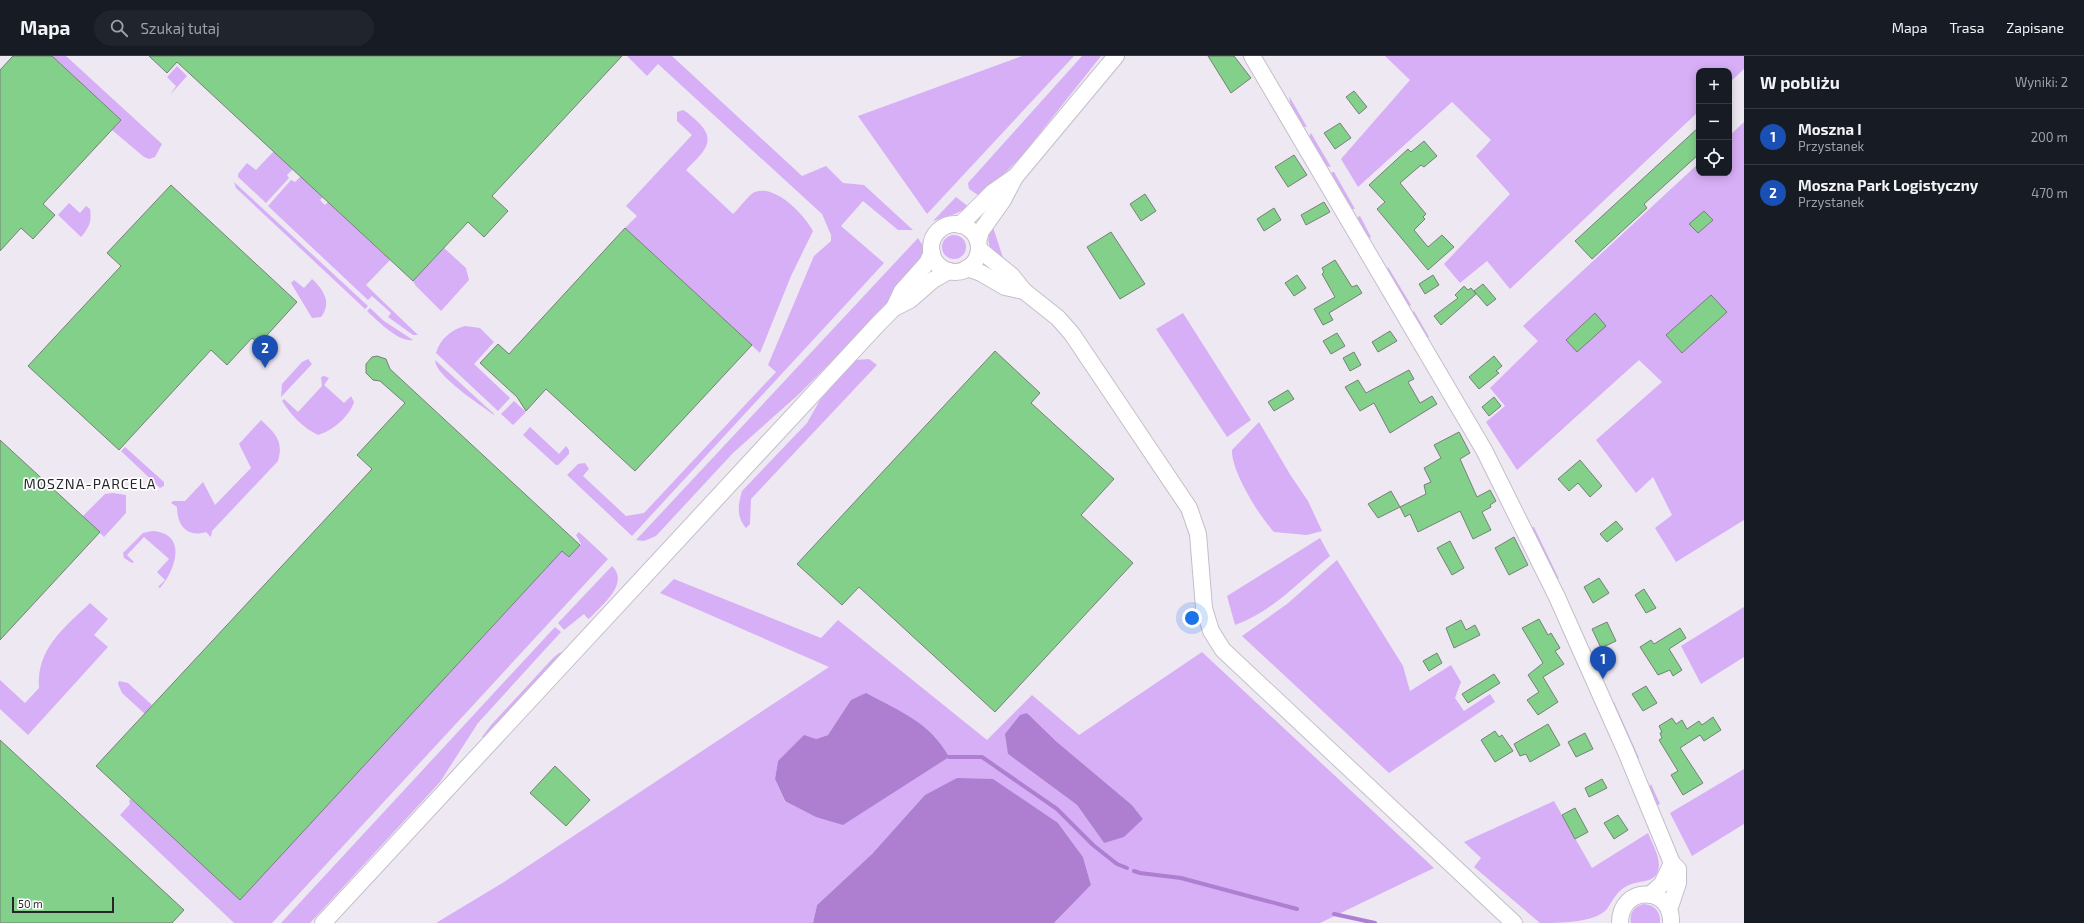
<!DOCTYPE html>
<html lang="pl">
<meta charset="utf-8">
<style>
body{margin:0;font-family:"Exo 2",sans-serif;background:#20242c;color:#f1f3f6}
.controls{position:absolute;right:12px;top:12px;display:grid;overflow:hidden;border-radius:8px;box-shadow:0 2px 10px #0003}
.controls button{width:36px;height:36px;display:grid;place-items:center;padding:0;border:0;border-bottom:1px solid #363941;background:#171b24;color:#f1f3f6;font:20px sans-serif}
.scale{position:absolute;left:12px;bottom:10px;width:102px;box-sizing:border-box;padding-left:4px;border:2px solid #272529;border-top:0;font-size:11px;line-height:14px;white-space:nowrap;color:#272529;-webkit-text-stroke:3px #fff;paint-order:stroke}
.you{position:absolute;left:1192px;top:562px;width:14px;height:14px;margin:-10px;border:3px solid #fff;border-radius:50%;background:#1a73e8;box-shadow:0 0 0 6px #1a73e833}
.badge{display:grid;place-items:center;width:26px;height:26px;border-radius:50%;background:#349144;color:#fff;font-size:13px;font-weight:700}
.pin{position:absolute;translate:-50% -33px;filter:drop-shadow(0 1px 2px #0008)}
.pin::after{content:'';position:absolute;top:21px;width:14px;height:12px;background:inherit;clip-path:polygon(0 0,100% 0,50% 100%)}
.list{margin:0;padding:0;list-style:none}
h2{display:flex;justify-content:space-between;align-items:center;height:52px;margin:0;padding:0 16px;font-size:17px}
h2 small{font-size:13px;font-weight:400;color:#9ea1a6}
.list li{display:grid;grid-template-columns:26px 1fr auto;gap:12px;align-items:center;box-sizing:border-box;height:56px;padding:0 16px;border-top:1px solid #363941}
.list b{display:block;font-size:15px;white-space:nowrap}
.list p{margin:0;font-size:13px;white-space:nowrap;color:#9ea1a6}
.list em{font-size:13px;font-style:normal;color:#9ea1a6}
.icon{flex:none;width:22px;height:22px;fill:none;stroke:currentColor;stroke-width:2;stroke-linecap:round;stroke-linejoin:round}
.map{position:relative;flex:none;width:1744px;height:867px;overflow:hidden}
header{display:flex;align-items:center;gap:24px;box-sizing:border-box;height:56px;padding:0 20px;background:#171b24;border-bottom:1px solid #363941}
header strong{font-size:19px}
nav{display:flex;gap:22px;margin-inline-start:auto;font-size:14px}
.search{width:280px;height:36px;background:#20242c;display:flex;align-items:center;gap:10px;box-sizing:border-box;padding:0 14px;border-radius:22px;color:#9ea1a6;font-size:15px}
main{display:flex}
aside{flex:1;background:#171b24}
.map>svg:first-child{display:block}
.green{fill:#d7aff6;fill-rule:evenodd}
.water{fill:#ae7fd0}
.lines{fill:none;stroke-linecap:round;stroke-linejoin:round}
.stream{stroke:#ae7fd0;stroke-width:4}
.building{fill:#82d08a;stroke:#778077}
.minor-casing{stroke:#c4bec9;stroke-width:18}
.minor{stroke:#fff;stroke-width:16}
.labels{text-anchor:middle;stroke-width:3.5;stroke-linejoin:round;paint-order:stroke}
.quarter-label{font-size:14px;letter-spacing:1px;fill:#272529;stroke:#fff}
</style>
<header>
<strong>Mapa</strong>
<div class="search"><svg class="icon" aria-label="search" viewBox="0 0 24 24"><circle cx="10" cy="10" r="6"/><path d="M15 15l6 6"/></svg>Szukaj tutaj</div>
<nav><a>Mapa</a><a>Trasa</a><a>Zapisane</a></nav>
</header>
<main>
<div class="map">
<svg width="1744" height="867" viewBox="0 0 1744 867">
<rect width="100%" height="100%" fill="#eee8f3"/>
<g class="green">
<path d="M52,0H66L162,88L155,101L149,103L144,101L112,74L121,64Z"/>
<path d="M627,0H672L802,120L826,110L843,127L864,129L913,174H898L863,145L841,170L884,207L632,480L567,419L578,408L585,407L589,413L583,420L626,460L644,457L776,316L768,309L814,200L831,185V179L822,158L658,8L647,20Z"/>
<path d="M1022,0H1074L927,158L858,60Z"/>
<path d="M1082,0H1101L1021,101L981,141L969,133L968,127Z"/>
<path d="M1385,0H1744V13L1729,27V15H1699V55L1510,233L1487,205L1460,227L1444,208L1510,138L1476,100L1491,84L1452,46L1358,131L1341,103L1410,24Z"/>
<path d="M177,10L187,20L170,39L176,30L167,21Z"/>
<path d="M1289,40L1307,71H1306L1303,70L1291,51Z"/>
<path d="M683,54C689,57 693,62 698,66C719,86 701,98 686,114L733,158C739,153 749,138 755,136C775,128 804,158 813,175L791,220L760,297L625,172L637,160L626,150L692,79L677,65V56Z"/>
<path d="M1744,66V464L1676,506L1655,472L1672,459L1653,421L1636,437L1596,384L1662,326L1639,304L1517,414L1486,366L1505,350L1490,332L1538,285L1523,270L1699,107V117H1729V80Z"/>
<path d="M1311,77L1331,111L1326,110L1309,81Z"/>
<path d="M274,95L293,113L287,119L289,122L266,147L238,121V118L247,107L256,114Z"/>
<path d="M1332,116H1334L1355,153H1350L1331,120Z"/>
<path d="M301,120L323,141L320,144L325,149L328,146L390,204L366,229L418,279H413L388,261L391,257L372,240L368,244L268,150L291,124L295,126Z"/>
<path d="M234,126L368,250L365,253L236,132Z"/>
<path d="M956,141L969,151L955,158L933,165Z"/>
<path d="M69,147L80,157L86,150L90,153C92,165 89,172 81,181L58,159Z"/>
<path d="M1360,160L1371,181L1368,182L1356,162Z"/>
<path d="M992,168L1005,208C990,193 984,189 992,168Z"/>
<circle cx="954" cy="191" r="12"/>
<path d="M918,182L923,190L921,202L908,222L869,268L799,338L733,397L656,480L644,485L636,484Z"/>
<path d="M444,192L466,212L469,224L441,255L416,230L413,225Z"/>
<path d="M1388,211L1411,249L1409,250L1386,216Z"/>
<path d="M312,223C324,234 332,247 321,261L312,262L291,227L294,224L304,232Z"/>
<path d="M370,252L384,265L413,284C399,287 377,264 367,255Z"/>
<path d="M1414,255L1429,281H1424L1411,259Z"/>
<path d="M1183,257L1251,364L1227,381L1156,273Z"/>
<path d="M465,270L480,272L494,286L474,308L510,342L498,355L436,297C440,283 452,273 465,270Z"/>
<path d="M308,303L312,308L281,341L282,328L302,306Z"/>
<path d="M869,303L877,309L751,443L750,468L746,472C736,460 738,449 742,435L807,367L820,344L855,304Z"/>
<path d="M435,304L494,358V359C481,349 435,320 435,304Z"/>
<path d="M324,320L329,322L324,329L344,347L351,340L354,346C350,360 332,375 318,379C303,372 291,359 282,345L284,343L298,356L322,330L321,321Z"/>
<path d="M514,345L526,356L513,369L501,358Z"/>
<path d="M261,364C275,377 284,385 278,405L212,475L211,481L206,476C187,482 177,469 177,451L171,447L173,445H185L203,426L215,449L251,412L239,388Z"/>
<path d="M1259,366L1291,420L1308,445L1322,475L1307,479L1274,476C1259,460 1231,415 1232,394Z"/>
<path d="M530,371L559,398L566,390L569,394V398L558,409H556L523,379Z"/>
<path d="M125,391L164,426V430L160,432L121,395Z"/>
<path d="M113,437L126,439V457L104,481L83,460L105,438Z"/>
<path d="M1532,471H1534L1559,523L1555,521Z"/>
<path d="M152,475C188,477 176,514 160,532L158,531L165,524L157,516L169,503L144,481L127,499L134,506L132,507L124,502L123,497L143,477Z"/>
<path d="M579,476L608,503L272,867H234L120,759L130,748L129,745L131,743L240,843L562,495L569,501L581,488L576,479Z"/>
<path d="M1320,482L1330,500C1300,525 1272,556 1235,569L1227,540Z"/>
<path d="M1337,504L1403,610L1410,635L1451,609L1461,626L1455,642L1464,655L1490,638L1495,646L1389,717L1242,580L1287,548Z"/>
<path d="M612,510C630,527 602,549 591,561L588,563L584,558L564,574L558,567Z"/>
<path d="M674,523L821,582L838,564L987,684L1032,639L1079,679L1202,596L1434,812L1320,867H1054L1091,829L1083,801L1058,767L873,797L817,849L813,867H436L504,826L829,611L660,537ZM851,644L785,746L775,723L778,705L816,683L828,679ZM1027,657L1057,686L1132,749L1143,763L1104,787L1077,749L1008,698Z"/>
<path d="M90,547L108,563L94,579L108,591L28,679L0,653V624L25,647L39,632C36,593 64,572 90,547Z"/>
<path d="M1744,551V601L1701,628L1681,590Z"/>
<path d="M555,571L561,576L478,667L440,726L310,867H281Z"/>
<path d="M563,596L484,681H482L491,669L553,602L559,597Z"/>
<path d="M119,625L128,627L152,649L145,658L122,637L118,628Z"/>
<path d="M1614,646L1639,702L1638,703L1635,702L1612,647Z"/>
<path d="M1744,713V768L1692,800L1670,757Z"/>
<path d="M1651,728L1660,748L1658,749L1655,748L1649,732Z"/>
<path d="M1554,745L1592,812L1648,777C1652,788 1662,803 1658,815C1654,828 1637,824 1627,830C1617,835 1613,844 1607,853C1595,867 1559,867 1540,867L1474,811L1481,802L1464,786Z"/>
<path d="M1644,848C1655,849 1661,856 1660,867H1631C1629,857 1634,850 1644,848Z"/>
</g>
<g class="water">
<path d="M866,637C899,655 930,666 949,701L843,769L816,761L785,745L775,723L778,705L804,679L816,683L828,679L851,644Z"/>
<path d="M1027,657L1057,686L1132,749L1143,763L1124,781L1104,787L1077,749L1008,698L1005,678L1020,659Z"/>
<path d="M957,722L993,723L1058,767L1083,801L1091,829L1054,867H813L817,849L873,797L925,739Z"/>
</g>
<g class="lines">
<g class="stream">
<path d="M949,701H982L1057,753L1093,789L1117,808L1127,812"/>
<path d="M1134,815L1140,817L1181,822L1297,853"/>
<path d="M1334,858L1375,867"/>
</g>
</g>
<g class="building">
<path d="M13,0H52L121,64L43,148L55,159L33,183L21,172L0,195V14Z"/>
<path d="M149,0H622L492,140L508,155L484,181L468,166L413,225L177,6L167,17Z"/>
<path d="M1208,0H1234L1251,22L1231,37Z"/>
<path d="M1354,35L1367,51L1359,58L1346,41Z"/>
<path d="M1340,67L1351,82L1335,93L1324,77Z"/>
<path d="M1699,71V98L1644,148L1647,152L1592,203L1575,185Z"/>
<path d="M1424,85L1437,100L1424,111L1421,109L1400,127L1426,158L1423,161L1425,163L1414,174L1428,191L1442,179L1454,191L1428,214L1377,153L1385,146L1369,129L1408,93L1411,96Z"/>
<path d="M1294,99L1307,119L1288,131L1275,111Z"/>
<path d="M171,129L297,246L259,288L252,282L227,309L211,294L119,394L28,310L121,210L107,197Z"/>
<path d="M1145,138L1156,155L1141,165L1130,148Z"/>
<path d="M1324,146L1330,156L1306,169L1301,159Z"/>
<path d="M1274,152L1281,164L1264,175L1257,163Z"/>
<path d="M1704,155L1713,164L1698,177L1689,168Z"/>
<path d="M625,172L752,289L635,415L546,333L526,355L517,341L480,307L498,288L509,298Z"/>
<path d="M1111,176L1145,228L1120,243L1087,191Z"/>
<path d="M1335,204L1352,231L1357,229L1362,237L1329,257L1333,264L1323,269L1314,253L1335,241L1322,218L1324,216L1322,212Z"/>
<path d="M1297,219L1306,232L1294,240L1285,227Z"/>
<path d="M1433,219L1439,229L1425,238L1419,228Z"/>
<path d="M1483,228L1496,243L1487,250L1474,235Z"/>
<path d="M1464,230L1468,234L1471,232L1476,238L1441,269L1434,260L1458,242L1455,239Z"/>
<path d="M1711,239L1727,256L1682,297L1666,279Z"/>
<path d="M1595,257L1606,270L1577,296L1566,284Z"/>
<path d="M1390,275L1397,285L1378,296L1372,286Z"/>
<path d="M1337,277L1345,290L1331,298L1323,285Z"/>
<path d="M995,295L1040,337L1031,347L1114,423L1081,459L1133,507L995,656L859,531L842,549L797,508Z"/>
<path d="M1354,296L1361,309L1350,315L1343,302Z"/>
<path d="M377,300L386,303L390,313L580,489L569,501L562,495L240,844L96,710L372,413L357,399L405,347L380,325L373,324L366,317V308L372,301Z"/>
<path d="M1494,300L1502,310L1496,315L1499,317L1479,333L1469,321Z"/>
<path d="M1409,314L1414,323L1408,326L1420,347L1432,340L1437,348L1390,377L1374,347L1360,355L1345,331L1358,324L1366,337Z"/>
<path d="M1288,334L1294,343L1274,355L1268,346Z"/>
<path d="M1494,341L1501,350L1489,360L1482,351Z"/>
<path d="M1459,376L1470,397L1460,403L1477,441L1490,434L1496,445L1490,449L1491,451L1482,456L1491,474L1473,483L1460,455L1418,476L1410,458L1405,461L1400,451L1426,438L1424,429L1431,426L1424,412L1441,402L1434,389Z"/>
<path d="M0,384L100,476L0,584Z"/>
<path d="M1580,404L1602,430L1590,441L1578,427L1569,435L1558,423Z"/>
<path d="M1391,435L1400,451L1378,462L1368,448Z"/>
<path d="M1616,465L1623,473L1607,486L1600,478Z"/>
<path d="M1514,481L1528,509L1509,519L1495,492Z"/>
<path d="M1450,485L1464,512L1452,519L1437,492Z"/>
<path d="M1599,522L1609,537L1593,547L1584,531Z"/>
<path d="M1644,533L1656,552L1646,557L1635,539Z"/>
<path d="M1539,563L1548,579L1551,577L1560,592L1555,595L1564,608L1543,621L1558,646L1538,659L1527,644L1539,636L1528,619L1543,607L1522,572Z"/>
<path d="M1461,564L1466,574L1475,569L1480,579L1454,592L1446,572Z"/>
<path d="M1607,566L1616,585L1601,592L1592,573Z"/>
<path d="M1680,572L1686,582L1669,593L1682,614L1673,620L1670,614L1658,619L1640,591L1651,584L1654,588Z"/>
<path d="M1437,597L1442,607L1429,615L1423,605Z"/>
<path d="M1494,618L1500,627L1468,647L1462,638Z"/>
<path d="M1646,630L1657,647L1643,655L1632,638Z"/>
<path d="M1713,661L1721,674L1704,685L1700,679L1680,692L1703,727L1683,739L1671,719L1678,715L1659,684L1662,682L1660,677L1662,676L1659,670L1672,662L1676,668L1682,664L1687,673L1699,665L1702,669Z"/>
<path d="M1548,668L1560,689L1530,706L1526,698L1520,700L1514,688Z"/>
<path d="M1495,675L1499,681L1502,679L1513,695L1495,706L1481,684Z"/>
<path d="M1585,677L1593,693L1576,701L1568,686Z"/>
<path d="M0,684L184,854L172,867H0Z"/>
<path d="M555,710L590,744L566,770L530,737Z"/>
<path d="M1602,723L1607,732L1589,741L1585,732Z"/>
<path d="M1575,752L1588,776L1575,783L1562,759Z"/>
<path d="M1618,759L1628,774L1614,783L1604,767Z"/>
</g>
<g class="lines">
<defs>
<g id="minor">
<path d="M1252,0L1484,394L1557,541L1626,696L1672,807L1678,813V827L1669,854"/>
<circle cx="955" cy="192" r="24"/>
<path d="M960,169L993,136L1016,120L1116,0"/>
<path d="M978,185L981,175L1003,144L1014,123"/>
<path d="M979,193L1012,220L1024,235L1058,262L1072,278L1189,452L1198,478L1204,552L1211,575L1223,594L1514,867"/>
<path d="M967,212L981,217L1005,231L1024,235"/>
<path d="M894,252L902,235L927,207L932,197"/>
<path d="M1650,839L1662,828L1672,807"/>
<path d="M323,867L879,267L894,252L910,244L933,224L949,215"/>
<path d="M1620,867C1620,828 1673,830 1671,867"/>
</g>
</defs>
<use href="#minor" class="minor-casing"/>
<use href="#minor" class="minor"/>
</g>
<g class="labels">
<g class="quarter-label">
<text x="90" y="433">MOSZNA-PARCELA</text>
</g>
</g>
</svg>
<div class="controls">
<button>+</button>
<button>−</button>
<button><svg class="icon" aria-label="locate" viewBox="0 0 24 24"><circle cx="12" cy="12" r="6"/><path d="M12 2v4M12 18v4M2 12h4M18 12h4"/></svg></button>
</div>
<div class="scale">50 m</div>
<div class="you"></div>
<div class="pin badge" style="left:1603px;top:623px;background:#1a4fb4">1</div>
<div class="pin badge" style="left:265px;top:312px;background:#1a4fb4">2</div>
</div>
<aside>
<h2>W pobliżu<small>Wyniki: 2</small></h2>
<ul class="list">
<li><span class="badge" style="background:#1a4fb4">1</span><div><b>Moszna I</b><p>Przystanek</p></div><em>200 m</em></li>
<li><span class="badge" style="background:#1a4fb4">2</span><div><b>Moszna Park Logistyczny</b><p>Przystanek</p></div><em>470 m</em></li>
</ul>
</aside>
</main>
